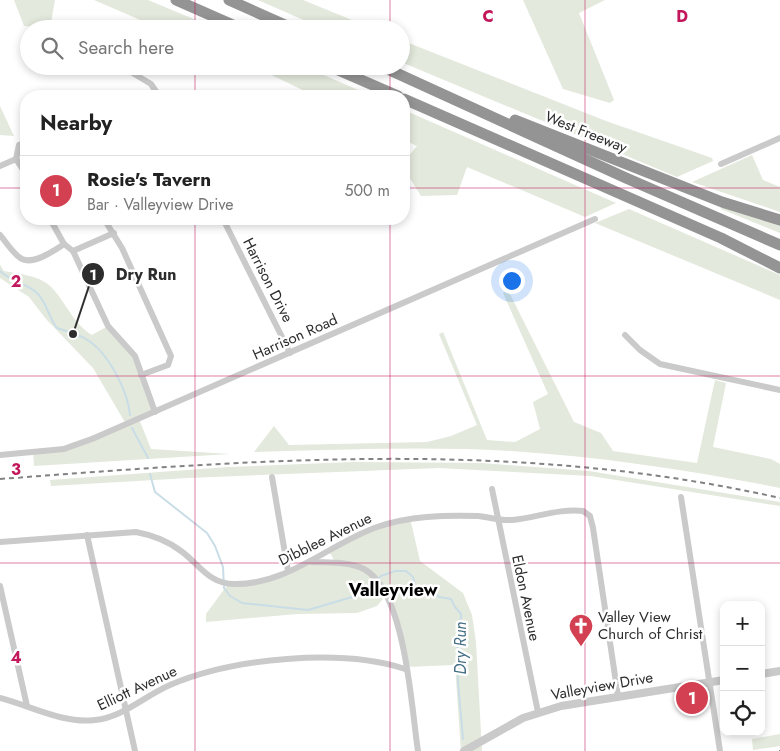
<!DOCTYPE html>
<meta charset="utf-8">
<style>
body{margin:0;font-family:Jost,sans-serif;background:#f2f2f2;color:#222}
.controls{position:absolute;right:15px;bottom:15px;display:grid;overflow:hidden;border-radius:10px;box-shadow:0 2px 8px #0003}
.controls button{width:45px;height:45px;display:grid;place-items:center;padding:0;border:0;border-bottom:1px solid #e0e0e0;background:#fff;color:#222;font:25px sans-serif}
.you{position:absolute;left:511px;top:280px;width:18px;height:18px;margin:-12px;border:4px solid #fff;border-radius:50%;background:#1a73e8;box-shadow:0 0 0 8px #1a73e833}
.badge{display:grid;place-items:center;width:32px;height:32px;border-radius:50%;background:#d24052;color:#fff;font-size:16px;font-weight:700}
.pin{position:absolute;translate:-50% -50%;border:2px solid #fff;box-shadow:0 1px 5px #0006}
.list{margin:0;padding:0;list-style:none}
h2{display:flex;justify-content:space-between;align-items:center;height:65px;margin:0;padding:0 20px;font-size:21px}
h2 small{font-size:16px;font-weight:400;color:#767676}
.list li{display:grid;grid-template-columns:32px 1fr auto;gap:15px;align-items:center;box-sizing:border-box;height:70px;padding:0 20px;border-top:1px solid #e0e0e0}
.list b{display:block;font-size:19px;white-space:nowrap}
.list p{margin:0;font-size:16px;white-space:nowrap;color:#767676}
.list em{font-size:16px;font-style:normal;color:#767676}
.icon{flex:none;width:28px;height:28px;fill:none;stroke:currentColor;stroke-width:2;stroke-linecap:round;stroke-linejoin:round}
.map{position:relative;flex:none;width:780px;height:751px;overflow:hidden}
.search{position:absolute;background:#fff;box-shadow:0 2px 8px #0003;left:20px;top:20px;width:390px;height:55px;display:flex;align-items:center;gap:12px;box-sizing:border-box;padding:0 18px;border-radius:28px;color:#767676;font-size:19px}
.panel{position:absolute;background:#fff;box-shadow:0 2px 8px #0003;left:20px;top:90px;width:390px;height:135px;border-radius:20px}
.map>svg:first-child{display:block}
.green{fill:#e3e9dc}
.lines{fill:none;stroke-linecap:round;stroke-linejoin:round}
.stream{stroke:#c9dde7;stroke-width:2}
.minor{stroke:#cacaca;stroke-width:6}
.tertiary{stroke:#cacaca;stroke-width:8}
.motorway{stroke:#949494;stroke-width:11}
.rail{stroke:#828282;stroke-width:2;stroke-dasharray:5 4;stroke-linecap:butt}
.grid{fill:none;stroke:#c2185b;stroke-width:1;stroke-opacity:0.55}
.labels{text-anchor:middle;stroke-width:5;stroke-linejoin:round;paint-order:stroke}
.street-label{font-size:15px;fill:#2d2d2d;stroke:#fff}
.poi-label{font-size:15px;fill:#2d2d2d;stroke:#fff;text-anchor:start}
.water-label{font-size:16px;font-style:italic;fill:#446f86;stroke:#fff}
.quarter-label{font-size:18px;font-weight:bold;fill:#000;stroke:#fff}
.grid-label{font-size:16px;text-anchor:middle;font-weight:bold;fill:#c2185b;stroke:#fff;stroke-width:5;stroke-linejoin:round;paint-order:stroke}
.leader{fill:none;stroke:#2d2d2d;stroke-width:2}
.callout-dot{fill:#2d2d2d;stroke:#fff;stroke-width:2}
.mark-label{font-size:15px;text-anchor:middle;font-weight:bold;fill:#fff}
.callout-label{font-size:16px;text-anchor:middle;font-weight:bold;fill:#2d2d2d;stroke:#fff;stroke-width:5;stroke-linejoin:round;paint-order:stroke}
</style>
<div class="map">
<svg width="780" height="751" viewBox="0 0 780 751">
<rect width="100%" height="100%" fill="#fff"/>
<g class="green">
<path d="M14,0H55L50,28L24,26Z"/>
<path d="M94,0H148L218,29H161Z"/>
<path d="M258,0H303L374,29H324Z"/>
<path d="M523,0H605L579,13L614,100L610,103L563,89Z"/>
<path d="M401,40L606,121L712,158L713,161L677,177L401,62Z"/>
<path d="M253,66H303L372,96H315Z"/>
<path d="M0,106L14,136L0,135Z"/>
<path d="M404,110L616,203L585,217L467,167L457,195L421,196L404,169V162L417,146L404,140Z"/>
<path d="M752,155L763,180L780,187V212L692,182Z"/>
<path d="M722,206L780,225V233L721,209Z"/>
<path d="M629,209L780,275V300L595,223Z"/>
<path d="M0,265L4,271C18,274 38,275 49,285C66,301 72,323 92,335L108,326L132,352L155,412L139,419L151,449L230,454L34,466L33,453L48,451L126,424L93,368L46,319L29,297L0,278Z"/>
<path d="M508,290L574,422L601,433L613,451L697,463L715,380L726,383L713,447L771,459L780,464V488C691,470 601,457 511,451C425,446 339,450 254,452L274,426L289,445L427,442L451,436L477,425L439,334L443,332L487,440L515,442L540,429L533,402L548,394L503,293Z"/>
<path d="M353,462L481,463L589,471L780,502V506L591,476L439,468L188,478L51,486L50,480L228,467Z"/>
<path d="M410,518L420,561L463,593L472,615L476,642L482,751H461L455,665L405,667L387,594L377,606L357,613L297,614L206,622V614L228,584L254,582L309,562H335L329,551L359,534Z"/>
<path d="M780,734V746L753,750L752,739Z"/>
</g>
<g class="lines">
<g class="stream">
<path d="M0,271C10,281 26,283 37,293C46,301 49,318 57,328C66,331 77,334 86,339C108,352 128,391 130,415"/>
<path d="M132,428L148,458"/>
<path d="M150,474L155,492L207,533L215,546L223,567L224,588L230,596L242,603L308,610L359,595L381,576L395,571H406L413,577L415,585L420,589H432L439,597L451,599L455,607L461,614V618L457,626L458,682L463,739"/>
</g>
<g class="minor">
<path d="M121,66L151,84L159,96"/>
<path d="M16,159L19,145L26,143"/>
<path d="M16,159L26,174"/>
<path d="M721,164L780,138"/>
<path d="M0,166L16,159"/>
<path d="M50,219L64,244L73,251L108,326L135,356L155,412"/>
<path d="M104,219L122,248L171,356L168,365L141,375"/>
<path d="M223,219L290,353"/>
<path d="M0,235C6,242 14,255 22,259C34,265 55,250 64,244"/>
<path d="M73,251L114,233"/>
<path d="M625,335L640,350L660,364L780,390"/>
<path d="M0,455L64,449L92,439L595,219"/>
<path d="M272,477L288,571"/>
<path d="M492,489L538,712"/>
<path d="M681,497L720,751"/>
<path d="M87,535L135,751"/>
<path d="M0,542L136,532C152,535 168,541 181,551C199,564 209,584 234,584C288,585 329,544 377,527C409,516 444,515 478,516C489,517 501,521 512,520C534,518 561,508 583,511L590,516L593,528L618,696"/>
<path d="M311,562C328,563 348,561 364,569C406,592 411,706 418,751"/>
<path d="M0,586L27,706"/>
<path d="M0,698C31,706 63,724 95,720C122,718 146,695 170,685C233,658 341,648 405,669"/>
</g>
<g class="tertiary">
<path d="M761,674L780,671"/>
<path d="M464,751L523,718L561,706L724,680"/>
</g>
<g class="motorway">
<path d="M176,0L242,29"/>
<path d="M229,0L294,29"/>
<path d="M329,66L398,96"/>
<path d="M383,67L626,178L780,245"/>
<path d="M404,99L721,238L780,268"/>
<path d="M515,120L722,202L780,220"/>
</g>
<g class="rail">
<path d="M0,479C264,459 518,439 780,498"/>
<path d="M779,751H780"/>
</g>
</g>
<path class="grid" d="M195,0V29M390,0V29M585,0V751M195,66V96M390,66V96M0,188H26M404,188H780M195,219V751M390,219V751M0,376H780M0,563H780"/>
<defs>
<symbol id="church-pin" viewBox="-11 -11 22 30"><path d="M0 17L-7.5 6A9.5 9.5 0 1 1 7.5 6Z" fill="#d24052" stroke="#fff"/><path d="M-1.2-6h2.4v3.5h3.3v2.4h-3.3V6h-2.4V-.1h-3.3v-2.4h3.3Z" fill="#fff"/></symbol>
</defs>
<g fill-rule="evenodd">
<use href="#church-pin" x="567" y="612" width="28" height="38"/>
</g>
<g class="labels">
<g class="street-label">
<text transform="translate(586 132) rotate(22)" y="5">West Freeway</text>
<text transform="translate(268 280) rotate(63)" y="5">Harrison Drive</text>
<text transform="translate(295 337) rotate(-24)" y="5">Harrison Road</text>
<text transform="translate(325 539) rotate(-26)" y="5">Dibblee Avenue</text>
<text transform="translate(526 598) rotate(78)" y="5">Eldon Avenue</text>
<text transform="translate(602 686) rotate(-10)" y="5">Valleyview Drive</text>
<text transform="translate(137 688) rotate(-25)" y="5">Elliott Avenue</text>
</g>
<g class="poi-label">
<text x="598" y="622">Valley View<tspan x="598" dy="17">Church of Christ</tspan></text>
</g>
<g class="water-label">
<text transform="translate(460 648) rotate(-90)" y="6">Dry Run</text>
</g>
<g class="quarter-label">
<text x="393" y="596">Valleyview</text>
</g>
</g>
<g class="grid-label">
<text x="488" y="22">C</text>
<text x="682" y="22">D</text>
<text x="16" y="287">2</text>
<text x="16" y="475">3</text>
<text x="16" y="663">4</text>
</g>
<path class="leader" d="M73 334L93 274"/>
<g class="callout-dot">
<circle cx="73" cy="334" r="5"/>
<circle cx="93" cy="274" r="12"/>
</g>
<g class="mark-label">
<text x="93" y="280">1</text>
</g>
<g class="callout-label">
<text x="146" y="280">Dry Run</text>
</g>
</svg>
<div class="controls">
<button>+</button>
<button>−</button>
<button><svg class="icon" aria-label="locate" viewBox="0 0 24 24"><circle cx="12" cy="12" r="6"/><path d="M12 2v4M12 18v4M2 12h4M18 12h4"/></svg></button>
</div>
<div class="you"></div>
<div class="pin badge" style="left:692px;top:698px">1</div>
<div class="search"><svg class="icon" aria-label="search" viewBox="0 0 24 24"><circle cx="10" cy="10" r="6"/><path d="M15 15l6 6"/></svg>Search here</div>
<section class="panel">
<h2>Nearby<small></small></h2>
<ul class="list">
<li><span class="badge">1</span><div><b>Rosie's Tavern</b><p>Bar · Valleyview Drive</p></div><em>500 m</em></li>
</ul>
</section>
</div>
